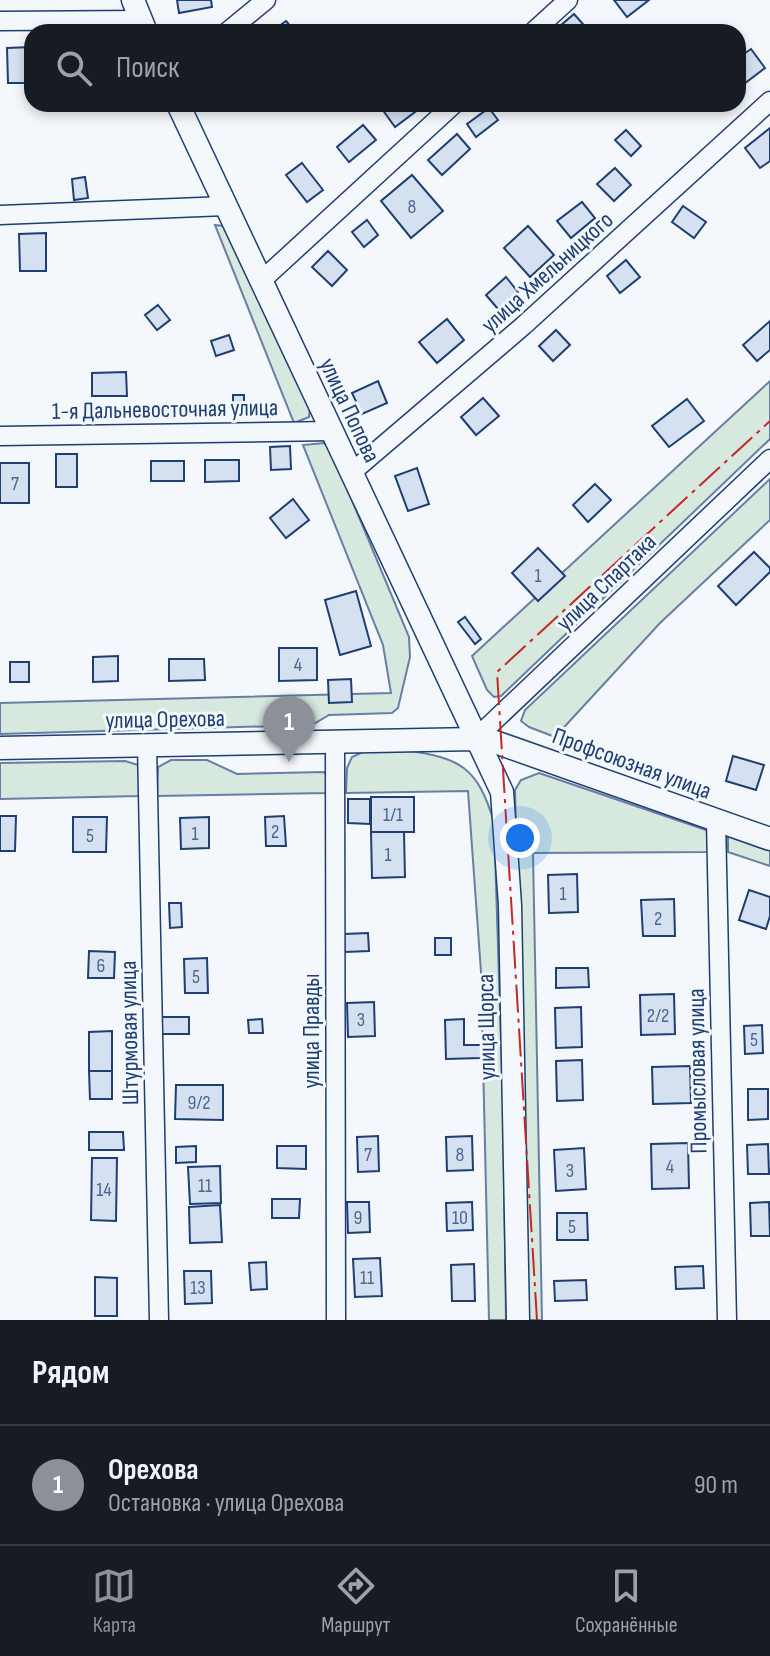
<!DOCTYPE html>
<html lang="ru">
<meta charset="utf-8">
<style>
body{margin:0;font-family:"Sofia Sans Condensed",sans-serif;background:#20242c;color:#f1f3f6}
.you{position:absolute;left:520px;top:838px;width:28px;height:28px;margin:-20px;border:6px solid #fff;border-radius:50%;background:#1a73e8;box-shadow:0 0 0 12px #1a73e833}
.badge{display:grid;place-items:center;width:52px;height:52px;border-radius:50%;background:#8c9099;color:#fff;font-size:26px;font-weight:700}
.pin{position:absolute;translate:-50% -66px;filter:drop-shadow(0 2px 4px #0008)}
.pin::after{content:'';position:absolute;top:42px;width:28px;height:24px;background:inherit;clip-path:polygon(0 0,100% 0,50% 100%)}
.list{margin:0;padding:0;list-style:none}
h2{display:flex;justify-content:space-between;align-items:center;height:104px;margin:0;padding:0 32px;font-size:34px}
h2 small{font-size:26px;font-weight:400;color:#9ea1a6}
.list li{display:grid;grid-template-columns:52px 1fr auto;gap:24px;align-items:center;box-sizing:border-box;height:120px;padding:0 32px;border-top:2px solid #363941}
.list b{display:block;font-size:30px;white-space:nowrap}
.list p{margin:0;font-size:26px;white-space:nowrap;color:#9ea1a6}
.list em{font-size:26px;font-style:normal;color:#9ea1a6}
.icon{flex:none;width:44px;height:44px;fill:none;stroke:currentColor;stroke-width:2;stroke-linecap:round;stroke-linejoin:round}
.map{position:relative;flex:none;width:770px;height:1320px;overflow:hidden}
.search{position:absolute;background:#171b24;box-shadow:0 4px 12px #0003;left:24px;right:24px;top:24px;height:88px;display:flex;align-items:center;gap:20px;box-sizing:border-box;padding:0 28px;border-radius:24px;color:#9ea1a6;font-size:30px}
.sheet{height:224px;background:#171b24}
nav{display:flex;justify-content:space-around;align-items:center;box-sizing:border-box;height:112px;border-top:2px solid #363941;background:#171b24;font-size:22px;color:#9ea1a6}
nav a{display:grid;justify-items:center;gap:4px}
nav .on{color:#8c9099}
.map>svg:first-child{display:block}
.green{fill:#d7e8df;stroke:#687fa3;stroke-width:2}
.building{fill:#d5e0f0;stroke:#1d3f73;stroke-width:2}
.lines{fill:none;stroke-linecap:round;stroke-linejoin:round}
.minor-casing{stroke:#1d3f73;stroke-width:21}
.tertiary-casing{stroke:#1d3f73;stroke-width:25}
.minor{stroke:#f4f7fb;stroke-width:18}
.tertiary{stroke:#f4f7fb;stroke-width:22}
.power{stroke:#c62828;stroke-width:2;stroke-dasharray:28 6 4 6;stroke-linecap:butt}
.labels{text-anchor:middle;stroke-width:6;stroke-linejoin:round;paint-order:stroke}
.number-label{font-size:20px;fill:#4b6792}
.street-label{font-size:24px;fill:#1d3f73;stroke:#f4f7fb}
</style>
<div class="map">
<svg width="770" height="1320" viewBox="0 0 770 1320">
<rect width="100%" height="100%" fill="#f4f7fb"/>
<g class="green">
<path d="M215,225L224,226L310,407L309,417L294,423Z"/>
<path d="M770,381V439L501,696L494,697L487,690L472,656Z"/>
<path d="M324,443L331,450L409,637L410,657L398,708L392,713L329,715L312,725L0,734V703L391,693L383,645L303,445Z"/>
<path d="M770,479V520L660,623L555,737L529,727L521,721L525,710Z"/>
<path d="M404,750C460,758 477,766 494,822L503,1103L506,1320H489L481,972L468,791L346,793L347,768L352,757L363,752Z"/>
<path d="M171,760H207L237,774L324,772L327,776L328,793L157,796L158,767Z"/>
<path d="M125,761L138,765L140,796L0,799V763Z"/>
<path d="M539,773L709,831V852L533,853L542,1320H529L515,790L521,780Z"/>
<path d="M728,835L770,850V866L728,852Z"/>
</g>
<g class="building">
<path d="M177,0H211L212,7L179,13Z"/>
<path d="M614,0H649L627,17Z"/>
<path d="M574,14L590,32H553Z"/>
<path d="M286,21L295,32H271Z"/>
<path d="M32,47V83H8L7,48Z"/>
<path d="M751,49L765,68L740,87L738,58Z"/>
<path d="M388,104H409L415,112L395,127L382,109Z"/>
<path d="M489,108L498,120L476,137L467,124Z"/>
<path d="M363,125L376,140L349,162L337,147Z"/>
<path d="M770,128V161L760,168L745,148Z"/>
<path d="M626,130L641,146L631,156L615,140Z"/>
<path d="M457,134L470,149L442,175L428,160Z"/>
<path d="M302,163L323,190L307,202L286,175Z"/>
<path d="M615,168L631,185L614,201L597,184Z"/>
<path d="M412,175L443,211L411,238L381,201Z"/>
<path d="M85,177L88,198L74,200L72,179Z"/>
<path d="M582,202L595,218L571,238L557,221Z"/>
<path d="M683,206L706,222L694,238L672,222Z"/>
<path d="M367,220L378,235L364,247L352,232Z"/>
<path d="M528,226L554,255L530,277L504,248Z"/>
<path d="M46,233V271H20L19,234Z"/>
<path d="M328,251L347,270L332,286L312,267Z"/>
<path d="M626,260L640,277L620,293L607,276Z"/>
<path d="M506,277L518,292L498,309L486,295Z"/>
<path d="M158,305L170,320L157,330L145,315Z"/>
<path d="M447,319L464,340L437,363L419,342Z"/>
<path d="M770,321V350L757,361L743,345Z"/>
<path d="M556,330L570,345L553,361L539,346Z"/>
<path d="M229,335L234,350L216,356L211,341Z"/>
<path d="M126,372L127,396H92V373Z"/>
<path d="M378,381L387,403L362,414L352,393Z"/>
<rect x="233" y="395" width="11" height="18"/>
<path d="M483,398L499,416L476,435L461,417Z"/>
<path d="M687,399L704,421L669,447L652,426Z"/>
<path d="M290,446L291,469L271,470L270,447Z"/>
<rect x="56" y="454" width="21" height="33"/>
<path d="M205,460H239V481L205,482Z"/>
<rect x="151" y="461" width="33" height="20"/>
<rect x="0" y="463" width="29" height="40"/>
<path d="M417,468L429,504L408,511L395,476Z"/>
<path d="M595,484L611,500L588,522L573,505Z"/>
<path d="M293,499L309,520L286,538L270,518Z"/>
<path d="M538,548L565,576L538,601L512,573Z"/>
<path d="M754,552L770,568V572L736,605L718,586Z"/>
<path d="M356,591L371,646L340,655L325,600Z"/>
<path d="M465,617L481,639L475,644L458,622Z"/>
<path d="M279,648H317V680L279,681Z"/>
<path d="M118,656V681L93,682V657Z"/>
<path d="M169,659H204L205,680L169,681Z"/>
<rect x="10" y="662" width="19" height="20"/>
<path d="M351,679L352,702L329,703L328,680Z"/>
<path d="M733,756L764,765L756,790L726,781Z"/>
<rect x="371" y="797" width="43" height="35"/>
<path d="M348,799H370V824L348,823Z"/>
<path d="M0,816H16L15,851H0Z"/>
<path d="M284,816L286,846H266L265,817Z"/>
<path d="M73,817H107L106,852H73Z"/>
<path d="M209,817V848L181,849L180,818Z"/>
<path d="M371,832H404L405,877L372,878Z"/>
<path d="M577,874L578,912L549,913L548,875Z"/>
<path d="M749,890L770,897V916L766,929L739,920Z"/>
<path d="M674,899L675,936H643L641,900Z"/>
<path d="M169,903H181L182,927L170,928Z"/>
<path d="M368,933L369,951L345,952L344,934Z"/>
<rect x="435" y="938" width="16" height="17"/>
<path d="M89,951L115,952L114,978H88Z"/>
<path d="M207,958L208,993H185L184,959Z"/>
<path d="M556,968H588L589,987L556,988Z"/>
<path d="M674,994L675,1034L641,1035L640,995Z"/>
<path d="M374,1002L375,1036L348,1037L347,1003Z"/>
<path d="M581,1007L582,1047L556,1048L555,1008Z"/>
<path d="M159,1017H189V1034H160Z"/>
<path d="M262,1019L263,1033H249L248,1020Z"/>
<path d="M464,1019V1045H481V1058L446,1059L445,1020Z"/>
<path d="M762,1025L763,1053L745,1054L744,1026Z"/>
<path d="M112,1031V1071H89V1032Z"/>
<path d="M582,1060L583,1100L557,1101L556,1061Z"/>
<path d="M690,1066L691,1103L653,1104L652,1067Z"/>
<path d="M89,1071H112V1099H90Z"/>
<path d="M176,1085H223V1120L175,1119Z"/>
<path d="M748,1089H768V1119L748,1120Z"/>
<path d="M89,1132H123L124,1150H89Z"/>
<path d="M378,1136L379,1171L358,1172L357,1137Z"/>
<path d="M472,1136L473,1170L447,1171L446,1137Z"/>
<path d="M688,1143L689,1188L652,1189L651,1144Z"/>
<path d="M768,1144L769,1174H748L747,1145Z"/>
<path d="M196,1146V1162L176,1163V1147Z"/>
<path d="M277,1146H306V1169L277,1168Z"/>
<path d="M584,1148L586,1189L556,1191L554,1150Z"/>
<path d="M92,1158H117L116,1221L91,1220Z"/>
<path d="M220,1166L221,1203L190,1204L188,1167Z"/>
<path d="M272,1199H300L299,1218H272Z"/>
<path d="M347,1202H369L370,1232L348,1233Z"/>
<path d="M472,1202L473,1230L447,1231L446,1203Z"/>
<path d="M769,1202L770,1236H751L750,1203Z"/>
<path d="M220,1205L222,1242L190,1243L189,1207Z"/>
<path d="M557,1213H587L588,1240H557Z"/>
<path d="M380,1258L382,1296L355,1297L353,1259Z"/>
<path d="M266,1262L267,1289L251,1290L249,1263Z"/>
<path d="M474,1264L475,1301H452L451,1265Z"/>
<path d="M703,1266L704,1288L676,1289L675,1267Z"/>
<path d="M184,1271H211L212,1303L185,1304Z"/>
<path d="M95,1277L117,1278V1316H95Z"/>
<path d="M586,1280L587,1300L555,1301L554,1281Z"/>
</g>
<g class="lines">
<defs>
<g id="minor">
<path d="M0,21L141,20"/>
<path d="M227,32L266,0"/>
<path d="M533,32L568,0"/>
<path d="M0,215L226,206"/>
<path d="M261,281L454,104"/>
<path d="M0,436L331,431"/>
<path d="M351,473L523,326L770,101"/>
<path d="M475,739L770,459"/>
<path d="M335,742L336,1320"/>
<path d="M147,745L159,1320"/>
<path d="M716,821L727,1320"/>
</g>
<g id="tertiary">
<path d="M133,0L146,32"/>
<path d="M178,104L502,792L510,905L518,1320"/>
<path d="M0,748L475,739L495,742L770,839"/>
</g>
</defs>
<use href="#minor" class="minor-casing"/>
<use href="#tertiary" class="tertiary-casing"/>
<use href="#minor" class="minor"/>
<use href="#tertiary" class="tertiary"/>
<path class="power" d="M537,1320L497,672L770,421"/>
</g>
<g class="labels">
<g class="number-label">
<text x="412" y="213">8</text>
<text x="15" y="490">7</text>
<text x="538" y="582">1</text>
<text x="298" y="671">4</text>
<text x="393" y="821">1/1</text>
<text x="275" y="838">2</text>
<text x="195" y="840">1</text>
<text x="90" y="842">5</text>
<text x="388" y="861">1</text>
<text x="563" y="900">1</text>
<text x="658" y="925">2</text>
<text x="101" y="972">6</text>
<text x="196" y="983">5</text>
<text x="658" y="1022">2/2</text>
<text x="361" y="1026">3</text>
<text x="754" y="1046">5</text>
<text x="199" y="1109">9/2</text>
<text x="368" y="1161">7</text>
<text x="460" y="1161">8</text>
<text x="670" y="1173">4</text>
<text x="570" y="1177">3</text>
<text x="205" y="1192">11</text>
<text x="104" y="1196">14</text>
<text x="358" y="1224">9</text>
<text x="460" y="1224">10</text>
<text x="572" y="1233">5</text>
<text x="367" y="1284">11</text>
<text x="198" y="1294">13</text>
</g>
<g class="street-label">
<text transform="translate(547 272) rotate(-42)" y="8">улица Хмельницкого</text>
<text transform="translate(165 409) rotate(-1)" y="8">1-я Дальневосточная улица</text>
<text transform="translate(350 410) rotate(65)" y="8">улица Попова</text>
<text transform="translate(606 582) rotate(-44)" y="8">улица Спартака</text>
<text transform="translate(165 719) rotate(-1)" y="8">улица Орехова</text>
<text transform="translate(632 763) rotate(20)" y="8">Профсоюзная улица</text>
<text transform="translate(486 1027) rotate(-91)" y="8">улица Щорса</text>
<text transform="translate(311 1031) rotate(-90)" y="8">улица Правды</text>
<text transform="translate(129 1033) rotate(-91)" y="8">Штурмовая улица</text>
<text transform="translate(697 1071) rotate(-91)" y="8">Промысловая улица</text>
</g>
</g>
</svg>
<div class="you"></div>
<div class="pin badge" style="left:289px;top:762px">1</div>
<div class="search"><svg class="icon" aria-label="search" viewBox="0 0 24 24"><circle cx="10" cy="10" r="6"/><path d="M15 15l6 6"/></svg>Поиск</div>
</div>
<section class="sheet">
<h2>Рядом<small></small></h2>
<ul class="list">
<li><span class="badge">1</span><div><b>Орехова</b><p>Остановка · улица Орехова</p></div><em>90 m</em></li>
</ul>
</section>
<nav>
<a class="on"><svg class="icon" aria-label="map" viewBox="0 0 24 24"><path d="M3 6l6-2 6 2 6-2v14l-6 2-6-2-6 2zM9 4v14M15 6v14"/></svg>Карта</a>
<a><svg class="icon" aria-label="directions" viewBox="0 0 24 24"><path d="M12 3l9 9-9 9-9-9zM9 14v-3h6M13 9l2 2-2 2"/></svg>Маршрут</a>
<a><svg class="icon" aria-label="saved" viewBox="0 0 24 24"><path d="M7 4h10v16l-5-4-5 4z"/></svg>Сохранённые</a>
</nav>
